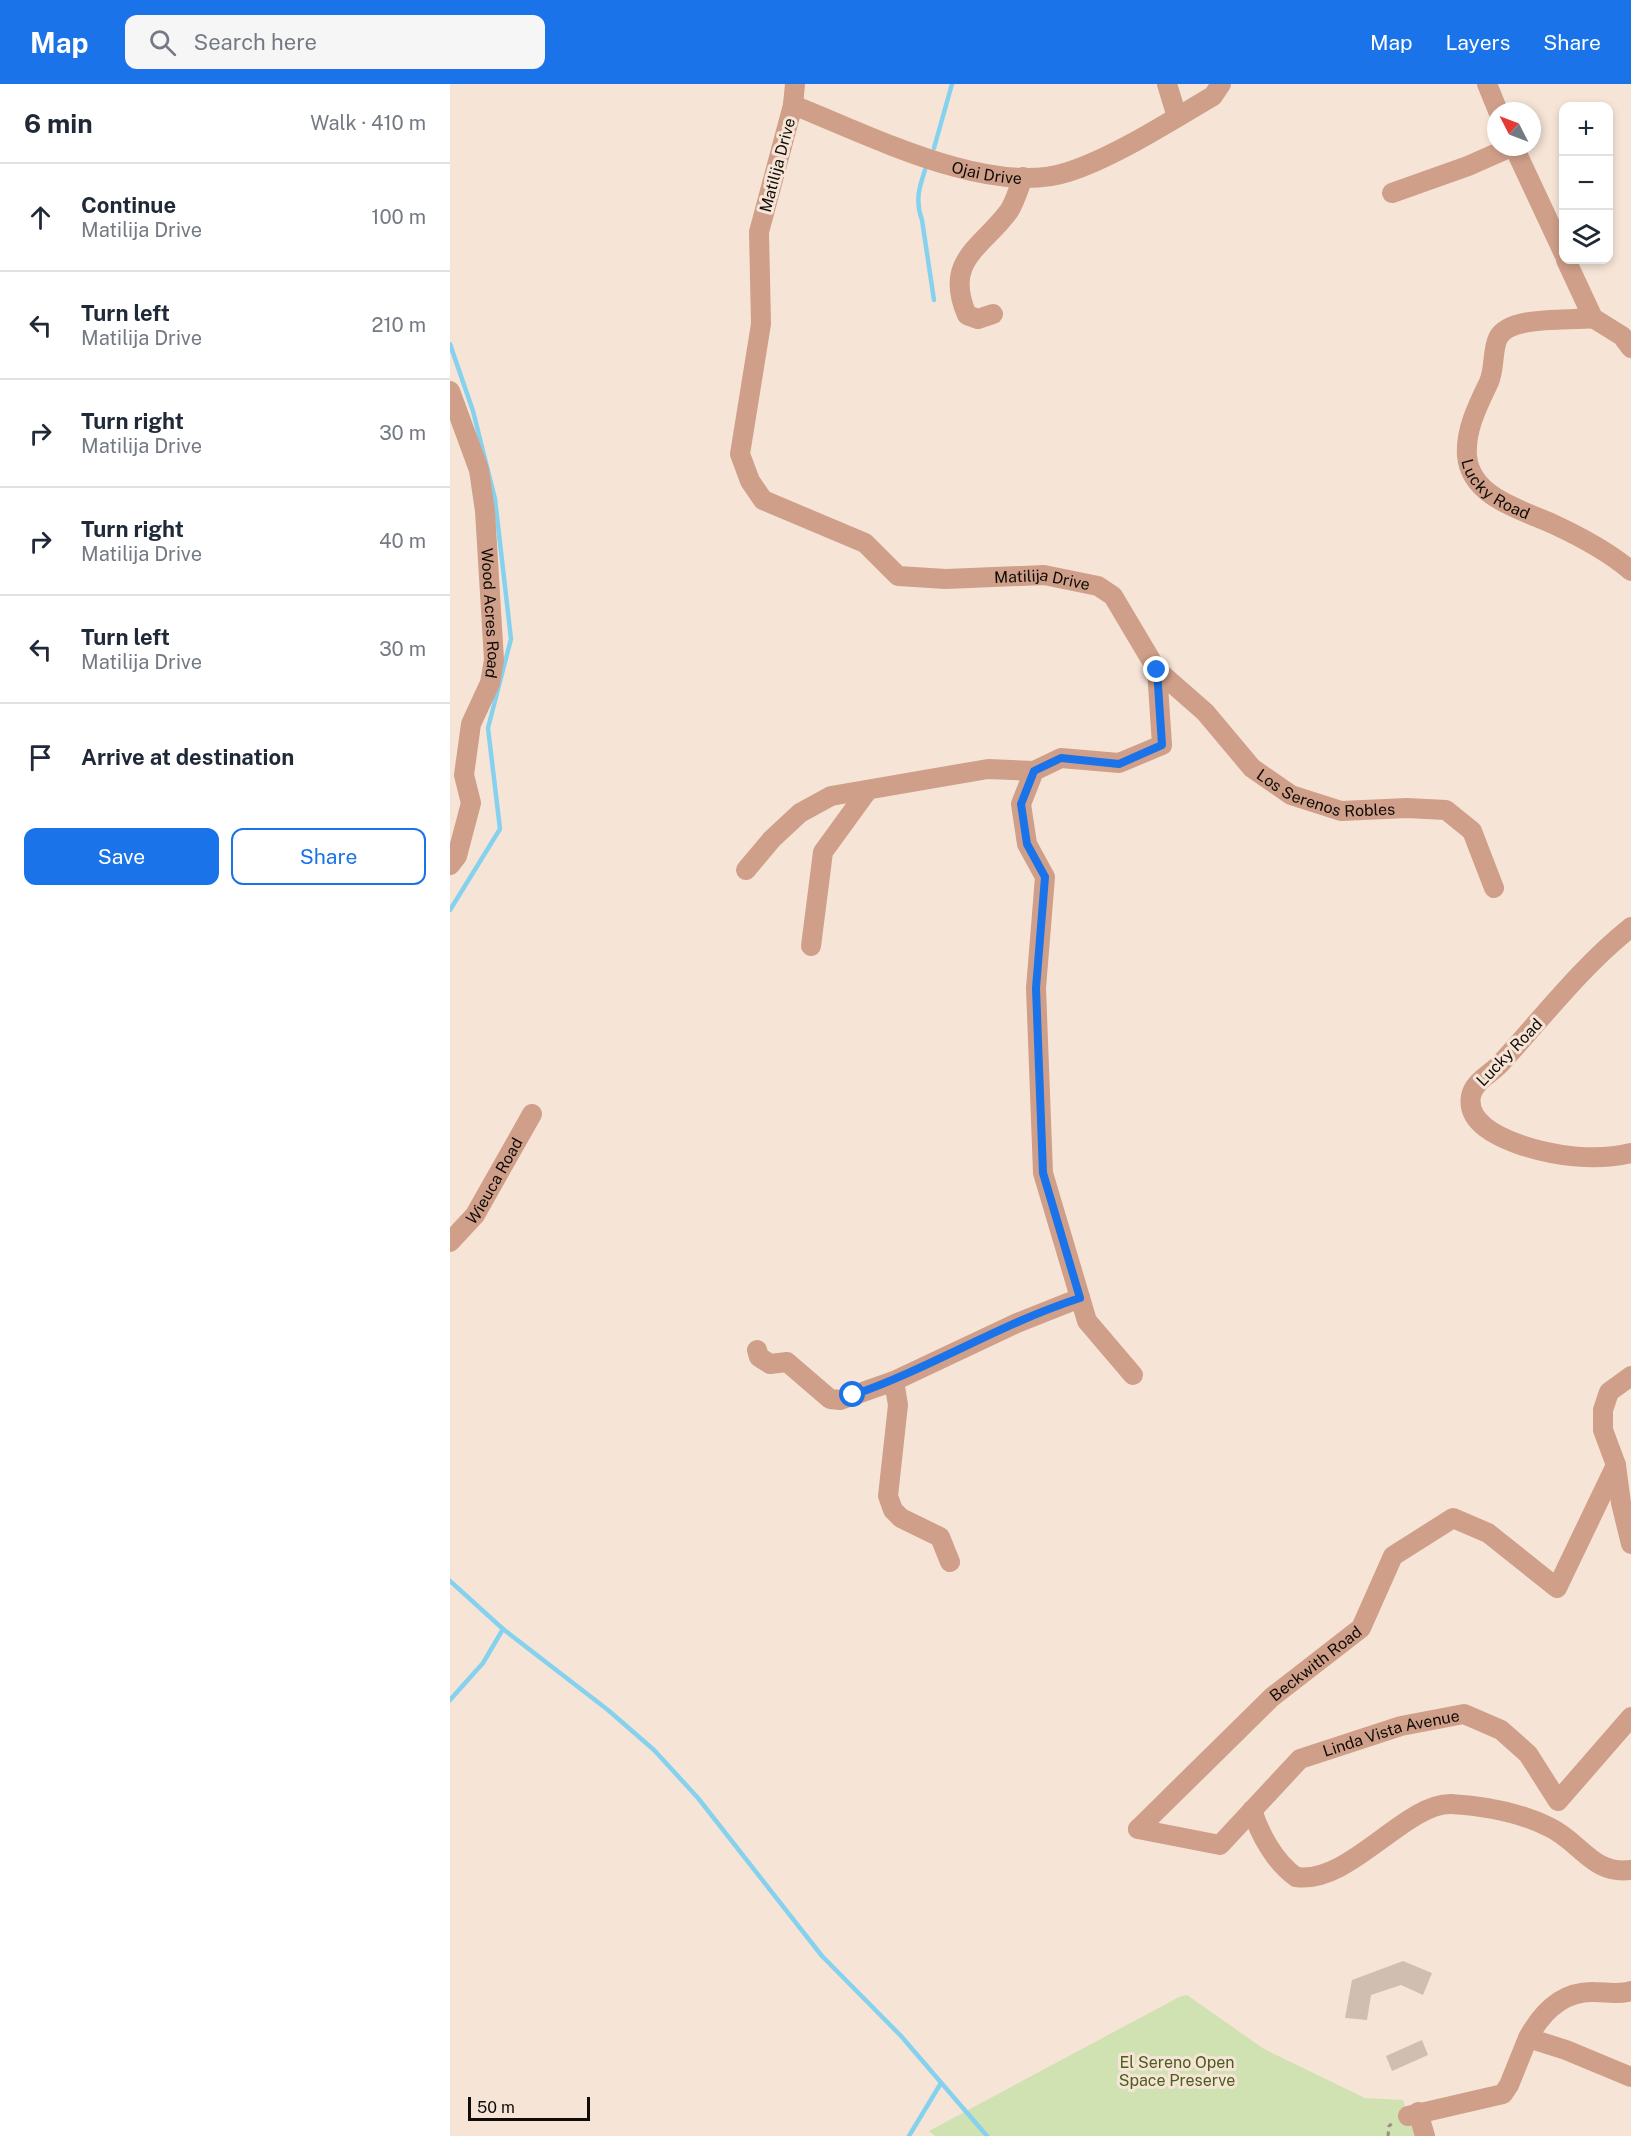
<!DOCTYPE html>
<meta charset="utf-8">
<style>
body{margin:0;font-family:"Public Sans",sans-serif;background:#f6f6f7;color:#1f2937}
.controls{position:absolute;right:18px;top:18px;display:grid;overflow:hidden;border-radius:12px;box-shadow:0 3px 9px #0003}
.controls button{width:54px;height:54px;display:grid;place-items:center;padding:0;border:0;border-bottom:2px solid #e0e1e3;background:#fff;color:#1f2937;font:30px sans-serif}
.compass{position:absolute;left:1037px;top:18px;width:54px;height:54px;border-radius:50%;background:#fff;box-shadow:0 3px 9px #0003;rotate:312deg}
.scale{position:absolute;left:18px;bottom:15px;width:122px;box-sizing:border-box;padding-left:6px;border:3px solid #100b07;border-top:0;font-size:16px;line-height:21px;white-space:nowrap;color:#100b07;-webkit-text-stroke:4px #f6e5d7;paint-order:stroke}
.stop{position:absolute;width:18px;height:18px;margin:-14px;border:4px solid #1a73e8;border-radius:50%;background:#fff}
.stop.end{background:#1a73e8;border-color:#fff;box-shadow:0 2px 6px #0008}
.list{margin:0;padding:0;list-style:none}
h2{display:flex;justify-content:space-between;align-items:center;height:78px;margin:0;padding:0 24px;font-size:26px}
h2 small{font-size:20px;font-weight:400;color:#747a83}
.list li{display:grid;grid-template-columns:39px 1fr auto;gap:18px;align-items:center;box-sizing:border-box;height:108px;padding:0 24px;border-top:2px solid #e0e1e3}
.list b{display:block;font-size:22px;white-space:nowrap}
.list p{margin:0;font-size:20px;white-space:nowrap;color:#747a83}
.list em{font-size:20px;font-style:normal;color:#747a83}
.actions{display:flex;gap:12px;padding:18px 24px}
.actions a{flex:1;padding:14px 0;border:2px solid #1a73e8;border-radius:12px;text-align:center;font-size:21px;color:#1a73e8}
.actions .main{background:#1a73e8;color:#fff}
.icon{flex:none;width:33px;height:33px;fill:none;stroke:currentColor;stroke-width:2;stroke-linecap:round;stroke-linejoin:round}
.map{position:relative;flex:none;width:1181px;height:2052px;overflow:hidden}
header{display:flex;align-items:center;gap:36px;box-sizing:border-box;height:84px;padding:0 30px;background:#1a73e8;color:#fff}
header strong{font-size:28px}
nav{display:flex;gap:33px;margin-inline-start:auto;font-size:21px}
.search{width:420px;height:54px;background:#f6f6f7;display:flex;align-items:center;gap:15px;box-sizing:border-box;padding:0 21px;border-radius:12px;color:#747a83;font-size:22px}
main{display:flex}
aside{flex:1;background:#fff}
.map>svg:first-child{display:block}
.green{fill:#d0e2b1}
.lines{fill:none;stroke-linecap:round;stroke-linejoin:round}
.stream{stroke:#86d2ee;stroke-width:4.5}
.building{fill:#d0bfb1}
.path{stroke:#9b8e84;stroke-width:3;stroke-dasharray:4.5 4.5;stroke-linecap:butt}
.minor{stroke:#cf9f89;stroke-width:20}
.route{stroke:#1a73e8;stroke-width:8}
.labels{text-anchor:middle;stroke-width:6;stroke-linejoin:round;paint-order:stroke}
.street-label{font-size:16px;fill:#100b07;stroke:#f6e5d7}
.park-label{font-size:16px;fill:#4b5e1e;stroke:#f6e5d7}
</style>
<header>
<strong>Map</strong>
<div class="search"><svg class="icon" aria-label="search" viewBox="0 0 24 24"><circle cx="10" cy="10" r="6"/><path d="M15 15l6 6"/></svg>Search here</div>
<nav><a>Map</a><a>Layers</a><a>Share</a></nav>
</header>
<main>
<aside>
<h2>6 min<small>Walk · 410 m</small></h2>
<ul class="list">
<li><svg class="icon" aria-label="ahead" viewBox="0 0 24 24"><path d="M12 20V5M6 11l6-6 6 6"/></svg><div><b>Continue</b><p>Matilija Drive</p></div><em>100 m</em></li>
<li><svg class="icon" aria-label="left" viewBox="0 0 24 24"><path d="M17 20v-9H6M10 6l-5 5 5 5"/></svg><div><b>Turn left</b><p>Matilija Drive</p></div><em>210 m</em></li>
<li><svg class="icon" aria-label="right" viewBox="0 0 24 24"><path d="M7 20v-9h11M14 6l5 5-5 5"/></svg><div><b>Turn right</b><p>Matilija Drive</p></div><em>30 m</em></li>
<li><svg class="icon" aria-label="right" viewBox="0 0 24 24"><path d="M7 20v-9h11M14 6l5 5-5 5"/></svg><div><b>Turn right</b><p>Matilija Drive</p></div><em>40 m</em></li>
<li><svg class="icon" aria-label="left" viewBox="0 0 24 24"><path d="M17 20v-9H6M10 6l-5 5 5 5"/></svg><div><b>Turn left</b><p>Matilija Drive</p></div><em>30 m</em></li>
<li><svg class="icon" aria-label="arrive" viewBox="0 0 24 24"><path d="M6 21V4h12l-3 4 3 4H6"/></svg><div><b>Arrive at destination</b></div></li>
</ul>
<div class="actions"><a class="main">Save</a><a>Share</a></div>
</aside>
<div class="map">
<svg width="1181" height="2052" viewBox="0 0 1181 2052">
<rect width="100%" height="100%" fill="#f6e5d7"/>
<path class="green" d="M737,1911L814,1965L915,2014L953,2016L965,2052H485L479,2047L729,1913Z"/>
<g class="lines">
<g class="stream">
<path d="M484,64L502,0"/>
<path d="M475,86C469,104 465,117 472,136L484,216"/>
<path d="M0,260L23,327L45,415L61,555L38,644L50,745L0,826"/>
<path d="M0,1497L53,1545L158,1626L204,1666L248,1714L372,1872L451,1952L537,2052"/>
<path d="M0,1616L33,1579L53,1545"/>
<path d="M459,2052L491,1999"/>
</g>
</g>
<g class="building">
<path d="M953,1877L982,1889L973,1911L951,1901L921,1911L917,1936L895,1934L902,1896Z"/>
<path d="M972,1956L978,1971L942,1987L936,1972Z"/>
</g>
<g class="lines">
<path class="path" d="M938,2052L939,2042L944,2038"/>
<g class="minor">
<path id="s1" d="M345,0L343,21L309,148L311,240L290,370L300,397L313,416L415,459L448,492L496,495L594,491L648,502L663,512L707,586L712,661L669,679L611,674L584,687L571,720L577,760L595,793L586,904L593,1089L637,1237L683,1291"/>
<path d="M717,0L727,33"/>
<path d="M1037,0L1048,27"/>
<path id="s2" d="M343,21C417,50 540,114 618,88C663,74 722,36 763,12L771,0"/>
<path d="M1064,63L1114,170"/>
<path d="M942,109L1018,82L1061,63"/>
<path d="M1116,176L1143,234L1172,252L1181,264"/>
<path d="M543,230L528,235L517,231C493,176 532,164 559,127C565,118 569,104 573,93"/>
<path id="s3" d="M1143,234C1119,237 1059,231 1048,254C1042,267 1045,284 1039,298C1028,321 1015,346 1017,372C1021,414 1073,426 1103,440C1131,453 1158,467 1181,487"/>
<path id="s4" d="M0,307L29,386L35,427L44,576L40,599L21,640L14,691L21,719L7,772L0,781"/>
<path id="s5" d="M707,586L755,628L802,684L841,711L891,727L957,724L996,726L1022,747L1044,804"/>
<path d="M296,786L322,755L350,729L381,712L538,685L584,687"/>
<path d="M1181,843C1132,882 1093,933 1051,979C1041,990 1024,997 1021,1012C1016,1039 1049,1053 1068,1060C1102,1072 1146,1078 1181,1069"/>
<path d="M361,862L373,768L418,706"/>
<path id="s6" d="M0,1158L25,1131L82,1030"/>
<path d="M307,1266L309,1273L320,1280L337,1278L380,1315L390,1316L444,1297L567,1239L630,1214"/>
<path d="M1181,1292L1159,1308L1153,1326V1346L1166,1381L1171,1419L1181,1460"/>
<path d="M444,1297L448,1321L438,1412L443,1426L451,1434L490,1453L500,1478"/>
<path d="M802,1726C810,1751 825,1778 846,1793C899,1801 955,1719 1001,1720C1035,1722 1069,1728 1099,1743C1131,1758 1142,1791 1181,1786"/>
<path id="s7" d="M688,1745L822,1613L911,1544L943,1472L1003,1434L1038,1449L1107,1504L1166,1381"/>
<path id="s8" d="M688,1745L770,1761L850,1675L951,1642L1014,1630L1051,1646L1078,1670L1108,1717L1181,1633"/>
<path d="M1181,1907C1169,1911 1156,1908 1144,1908C1112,1907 1092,1928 1078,1954L1116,1966L1181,1993"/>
<path d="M968,2028L975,2052"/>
<path d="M958,2032L1053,2010L1059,2001L1078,1954"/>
</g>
</g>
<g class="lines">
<path class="route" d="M403,1311C481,1284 552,1239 630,1214L593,1089L586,904L595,793L577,760L571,720L584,687L611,674L669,680L712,661L707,586"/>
</g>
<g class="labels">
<g class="street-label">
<text transform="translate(327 81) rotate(-75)" y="6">Matilija Drive</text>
<text dy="6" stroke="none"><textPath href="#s2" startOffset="206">Ojai Drive</textPath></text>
<text dy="6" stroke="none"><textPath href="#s3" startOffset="270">Lucky Road</textPath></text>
<text dy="6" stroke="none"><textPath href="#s1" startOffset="730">Matilija Drive</textPath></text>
<text dy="6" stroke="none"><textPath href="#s4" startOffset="228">Wood Acres Road</textPath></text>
<text dy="6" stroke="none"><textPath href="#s5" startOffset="218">Los Serenos Robles</textPath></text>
<text transform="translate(1059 968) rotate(-46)" y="6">Lucky Road</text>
<text dy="6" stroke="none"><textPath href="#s6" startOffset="76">Wieuca Road</textPath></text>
<text dy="6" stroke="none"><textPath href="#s7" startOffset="243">Beckwith Road</textPath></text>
<text dy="6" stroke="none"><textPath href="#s8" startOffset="296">Linda Vista Avenue</textPath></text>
</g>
<g class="park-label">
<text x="727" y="1984">El Sereno Open<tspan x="727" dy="18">Space Preserve</tspan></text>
</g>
</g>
</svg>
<div class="controls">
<button>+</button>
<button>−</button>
<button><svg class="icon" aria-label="layers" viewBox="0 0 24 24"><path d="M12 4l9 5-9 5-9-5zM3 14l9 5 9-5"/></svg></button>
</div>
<svg class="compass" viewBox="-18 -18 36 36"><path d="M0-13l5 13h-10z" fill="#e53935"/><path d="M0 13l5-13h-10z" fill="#747a83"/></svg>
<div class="scale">50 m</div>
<div class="stop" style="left:403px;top:1311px"></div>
<div class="stop end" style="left:707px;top:586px"></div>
</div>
</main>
